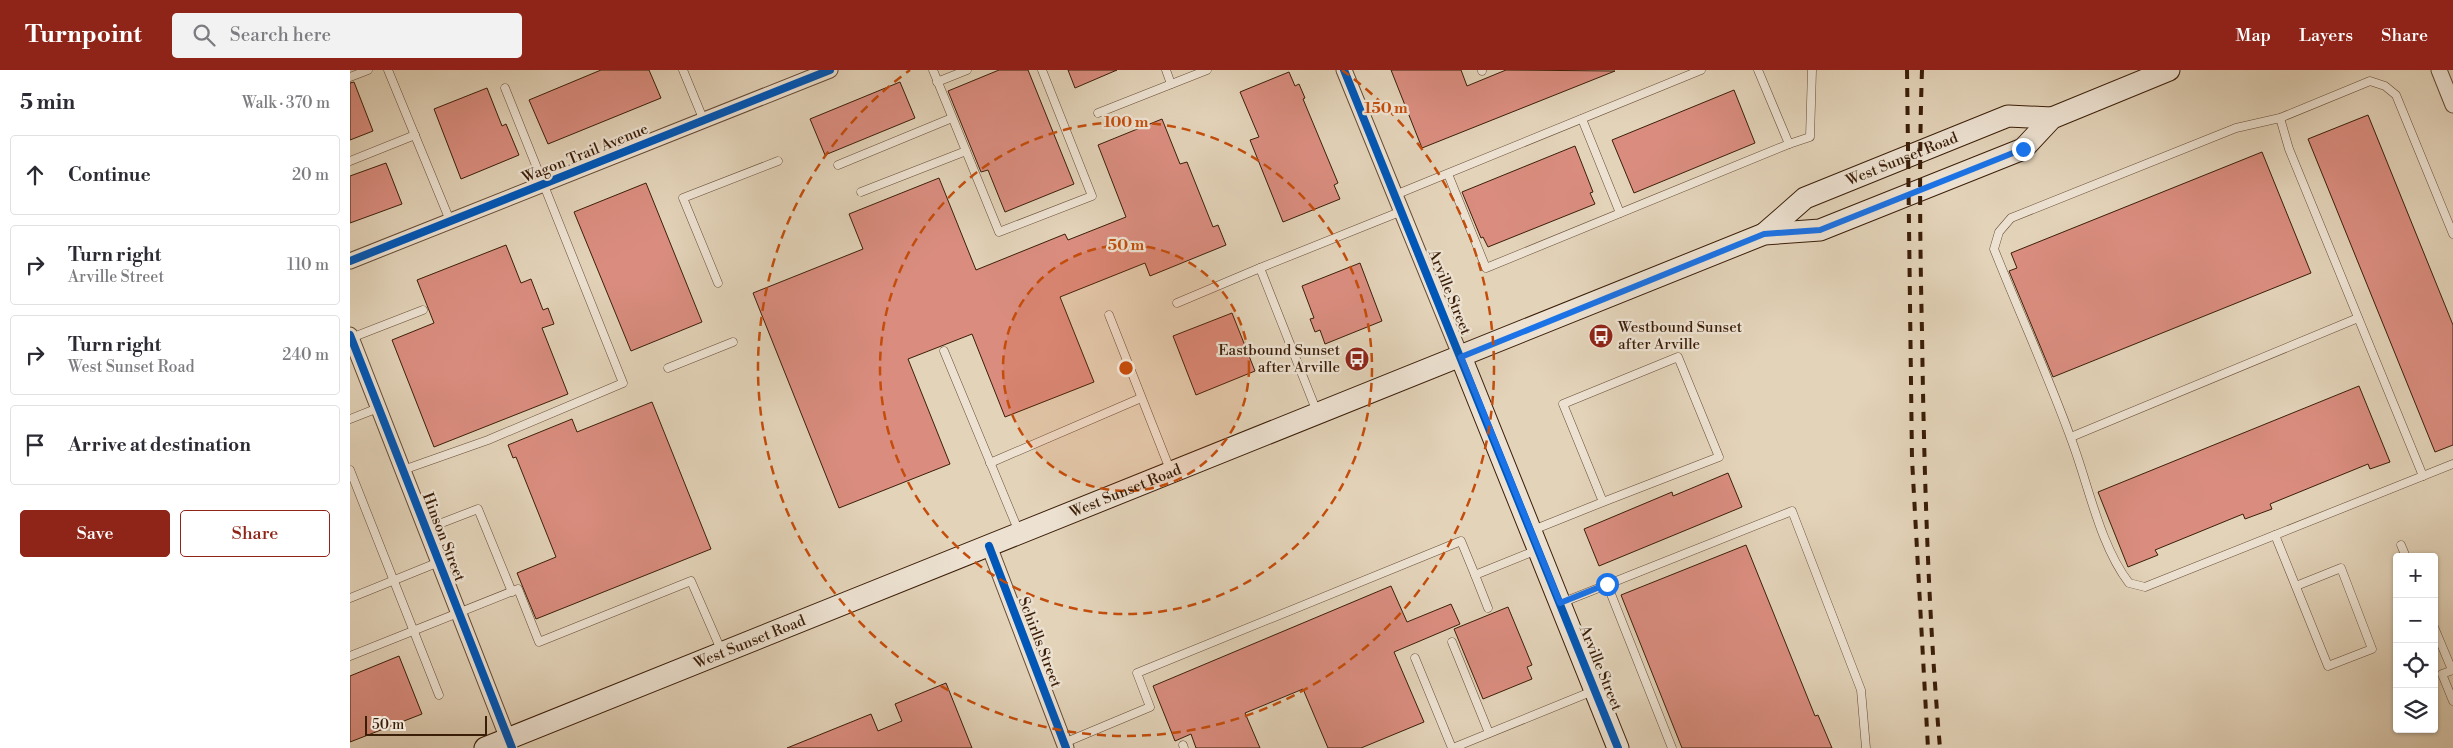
<!DOCTYPE html>
<meta charset="utf-8">
<style>
body{margin:0;font-family:"Libre Bodoni",serif;background:#f2f2f3;color:#2b2b33}
.controls{position:absolute;right:15px;bottom:15px;display:grid;overflow:hidden;border-radius:5px;box-shadow:0 1px 4px #0004}
.controls button{width:45px;height:45px;display:grid;place-items:center;padding:0;border:0;border-bottom:1px solid #e1e1e2;background:#fff;color:#2b2b33;font:25px sans-serif}
.scale{position:absolute;left:15px;bottom:12px;width:122px;box-sizing:border-box;padding-left:5px;border:2px solid #3b1e08;border-top:0;font-size:14px;line-height:18px;white-space:nowrap;color:#3b1e08;-webkit-text-stroke:4px #ede2d2;paint-order:stroke}
.stop{position:absolute;width:15px;height:15px;margin:-11px;border:4px solid #1a73e8;border-radius:50%;background:#fff}
.stop.end{background:#1a73e8;border-color:#fff;box-shadow:0 1px 5px #0008}
.list{margin:0;padding:0;list-style:none}
h2{display:flex;justify-content:space-between;align-items:center;height:65px;margin:0;padding:0 20px;font-size:21px}
h2 small{font-size:16px;font-weight:400;color:#7c7c81}
.list li{display:grid;grid-template-columns:32px 1fr auto;gap:15px;align-items:center;box-sizing:border-box;height:80px;margin:0 10px 10px;padding:0 10px;border:1px solid #e1e1e2;border-radius:5px}
.list b{display:block;font-size:19px;white-space:nowrap}
.list p{margin:0;font-size:16px;white-space:nowrap;color:#7c7c81}
.list em{font-size:16px;font-style:normal;color:#7c7c81}
.actions{display:flex;gap:10px;padding:15px 20px}
.actions a{flex:1;padding:11px 0;border:1px solid #8f2418;border-radius:5px;text-align:center;font-size:18px;color:#8f2418}
.actions .main{background:#8f2418;color:#fff}
.icon{flex:none;width:28px;height:28px;fill:none;stroke:currentColor;stroke-width:2;stroke-linecap:round;stroke-linejoin:round}
.map{position:relative;flex:none;width:2103px;height:678px;overflow:hidden}
header{display:flex;align-items:center;gap:30px;box-sizing:border-box;height:70px;padding:0 25px;background:#8f2418;color:#fff}
header strong{font-size:24px}
nav{display:flex;gap:28px;margin-inline-start:auto;font-size:18px}
.search{width:350px;height:45px;background:#f2f2f3;display:flex;align-items:center;gap:12px;box-sizing:border-box;padding:0 18px;border-radius:5px;color:#7c7c81;font-size:19px}
main{display:flex}
aside{flex:1;background:#fff}
.map>svg:first-child{display:block}
.building{fill:#da8d7f;stroke:#3b1e08}
.lines{fill:none;stroke-linecap:round;stroke-linejoin:round}
.lane-casing{stroke:#654b34;stroke-width:9}
.street-casing{stroke:#654b34;stroke-width:17}
.secondary-casing{stroke:#3b1e08;stroke-width:23}
.lane{stroke:#ede2d2;stroke-width:8}
.street{stroke:#ede2d2;stroke-width:15}
.secondary{stroke:#ede2d2;stroke-width:21}
.rail{stroke:#3b1e08;stroke-width:4;stroke-dasharray:9 9;stroke-linecap:butt}
.cycleway-casing{stroke:#ede2d2;stroke-width:11}
.cycleway{stroke:#0057b8;stroke-width:8}
.route{stroke:#1a73e8;stroke-width:6}
.ring{fill:none;stroke:#c54d0b;stroke-width:2.5;stroke-dasharray:9 6}
.labels{text-anchor:middle;stroke-width:4.5;stroke-linejoin:round;paint-order:stroke}
.street-label{font-size:15px;fill:#3b1e08;stroke:#ede2d2}
.poi-label{font-size:15px;fill:#3b1e08;stroke:#ede2d2;text-anchor:start}
.centre{fill:#c54d0b;stroke:#ede2d2;stroke-width:2.5}
.ring-label{font-size:15px;text-anchor:middle;font-weight:bold;fill:#c54d0b;stroke:#ede2d2;stroke-width:4.5;stroke-linejoin:round;paint-order:stroke}
</style>
<header>
<strong>Turnpoint</strong>
<div class="search"><svg class="icon" aria-label="search" viewBox="0 0 24 24"><circle cx="10" cy="10" r="6"/><path d="M15 15l6 6"/></svg>Search here</div>
<nav><a>Map</a><a>Layers</a><a>Share</a></nav>
</header>
<main>
<aside>
<h2>5 min<small>Walk · 370 m</small></h2>
<ul class="list">
<li><svg class="icon" aria-label="ahead" viewBox="0 0 24 24"><path d="M12 20V5M6 11l6-6 6 6"/></svg><div><b>Continue</b></div><em>20 m</em></li>
<li><svg class="icon" aria-label="right" viewBox="0 0 24 24"><path d="M7 20v-9h11M14 6l5 5-5 5"/></svg><div><b>Turn right</b><p>Arville Street</p></div><em>110 m</em></li>
<li><svg class="icon" aria-label="right" viewBox="0 0 24 24"><path d="M7 20v-9h11M14 6l5 5-5 5"/></svg><div><b>Turn right</b><p>West Sunset Road</p></div><em>240 m</em></li>
<li><svg class="icon" aria-label="arrive" viewBox="0 0 24 24"><path d="M6 21V4h12l-3 4 3 4H6"/></svg><div><b>Arrive at destination</b></div></li>
</ul>
<div class="actions"><a class="main">Save</a><a>Share</a></div>
</aside>
<div class="map">
<svg width="2103" height="678" viewBox="0 0 2103 678">
<rect width="100%" height="100%" fill="#e3d3b9"/>
<filter id="stains"><feTurbulence type="fractalNoise" baseFrequency=".004" numOctaves="4"/><feColorMatrix values="0 0 0 0 .2 0 0 0 0 .09 0 0 0 0 .02 0 0 0 .5 -.17"/></filter>
<radialGradient id="worn" r=".72"><stop offset=".6" stop-color="#630" stop-opacity="0"/><stop offset="1" stop-color="#630" stop-opacity=".3"/></radialGradient>
<g class="building">
<path d="M251,0H299L311,28L198,74L179,30Z"/>
<path d="M649,0H678L724,114L655,142L638,100L631,102L598,21Z"/>
<path d="M718,0H767L725,18Z"/>
<path d="M1041,0H1111L1117,16L1156,0L1265,1L1072,78Z"/>
<path d="M939,2L945,16L949,14L955,28L953,29L988,113L984,115L990,129L933,152L900,70L909,67L890,22Z"/>
<path d="M4,12L23,61L0,70V13Z"/>
<path d="M550,12L565,48L475,85L460,49Z"/>
<path d="M137,18L152,56L156,54L169,85L111,109L84,39Z"/>
<path d="M1384,20L1405,73L1284,123L1262,70Z"/>
<path d="M2018,45L2103,255V375L2085,382L1958,69Z"/>
<path d="M812,49L830,94L837,92L863,157L868,155L876,175L800,206L795,193L710,227L744,312L655,347L622,264L558,289L600,394L489,438L403,223L513,179L499,144L589,108L626,200L715,164L718,170L776,147L748,75Z"/>
<path d="M1225,76L1243,122L1240,123L1245,134L1138,177L1133,167L1131,168L1112,122Z"/>
<path d="M1912,82L1961,203L1703,307L1659,201L1667,198L1661,183Z"/>
<path d="M36,93L52,134L0,153V106Z"/>
<path d="M296,113L352,252L281,281L224,142Z"/>
<path d="M156,175L171,213L181,209L193,240L198,238L204,254L192,258L218,324L84,377L42,270L84,253L67,210Z"/>
<path d="M1010,193L1032,251L975,274L970,260L965,262L960,249L964,248L952,216Z"/>
<path d="M882,243L905,301L846,325L823,266Z"/>
<path d="M2009,316L2040,392L2020,399L2018,394L1920,434L1922,439L1895,449L1893,444L1805,480L1808,485L1778,497L1748,422Z"/>
<path d="M302,332L361,479L186,549L167,503L206,487L166,387L163,388L158,375L222,349L227,362Z"/>
<path d="M1378,403L1392,437L1249,496L1234,459L1322,422L1323,426Z"/>
<path d="M1396,475L1465,646L1468,645L1482,678H1332L1271,525Z"/>
<path d="M1041,516L1057,552L1101,534L1110,554L1044,582L1074,652L1011,678H978L953,619L895,643L910,678H846L841,664L825,671L803,616Z"/>
<path d="M1158,537L1182,595L1177,597L1182,609L1133,629L1104,559Z"/>
<path d="M49,586L72,644L0,672V606Z"/>
<path d="M596,613L622,678H437L521,644L528,661L552,651L545,634Z"/>
</g>
<g class="lines">
<defs>
<g id="lane">
<path d="M38,0L101,153"/>
<path d="M333,0L354,51"/>
<path d="M583,0L649,162L742,126L692,0"/>
<path d="M816,0L821,14"/>
<path d="M1132,0V1"/>
<path d="M0,7L18,0"/>
<path d="M587,12L617,0"/>
<path d="M748,43L857,0"/>
<path d="M1930,48L1939,79L2073,406"/>
<path d="M1232,49L1270,143"/>
<path d="M1439,74L1460,67L1462,0"/>
<path d="M0,91L65,65"/>
<path d="M488,95L602,48"/>
<path d="M1098,104L1136,198L1439,74L1408,0"/>
<path d="M511,122L616,81"/>
<path d="M1045,125L1351,0"/>
<path d="M2103,164L2046,25L2035,16L2020,11L1930,48L1886,58L1661,148L1649,162L1644,179C1669,242 1697,303 1720,366C1738,412 1749,474 1779,513L1795,517L2103,394"/>
<path d="M910,198L1052,141"/>
<path d="M368,213L333,128L428,91"/>
<path d="M827,233L910,198L967,342"/>
<path d="M759,245L821,402"/>
<path d="M1,268L73,240"/>
<path d="M594,281L669,462"/>
<path d="M318,298L383,272"/>
<path d="M0,349L28,338"/>
<path d="M1721,367L2008,248"/>
<path d="M640,393L791,328"/>
<path d="M0,400L89,625"/>
<path d="M53,400L138,370L273,313L155,18"/>
<path d="M76,459L128,439L162,522"/>
<path d="M1183,460L1253,432L1213,334L1328,287L1369,387L1253,432"/>
<path d="M1925,465L1978,596L2022,579L1991,498L1946,516"/>
<path d="M2051,475L2056,487"/>
<path d="M1257,514L1322,678"/>
<path d="M0,528L89,492"/>
<path d="M1211,533L1442,441L1511,620L1516,678"/>
<path d="M1138,538L1125,505L1187,480"/>
<path d="M2084,557L2102,600"/>
<path d="M1102,572L1139,663"/>
<path d="M0,586L168,519L189,572L341,511L372,582"/>
<path d="M1065,588L1102,678"/>
<path d="M2103,600L2092,604L2103,631"/>
<path d="M714,673L800,637L787,603L1111,471L1125,505"/>
<path d="M833,675L834,678"/>
<path d="M1103,678L1243,621"/>
</g>
<g id="street">
<path d="M994,0L1111,287"/>
<path d="M2089,0L2103,35"/>
<path d="M0,191L480,0"/>
<path d="M0,265L158,669"/>
<path d="M639,476L716,678"/>
</g>
<g id="secondary">
<path id="s1" d="M1414,164L1455,128L1658,46L1702,48"/>
<path d="M1111,287L1268,678"/>
<path id="s2" d="M135,678L1414,164L1470,160L1673,79L1702,48L1819,0"/>
</g>
</defs>
<use href="#lane" class="lane-casing"/>
<use href="#street" class="street-casing"/>
<use href="#secondary" class="secondary-casing"/>
<use href="#lane" class="lane"/>
<use href="#street" class="street"/>
<use href="#secondary" class="secondary"/>
<g class="rail">
<path d="M1557,0L1562,389L1578,678"/>
<path d="M1572,0C1569,87 1570,174 1572,262C1574,400 1578,540 1590,678"/>
</g>
<defs>
<g id="cycleway">
<path d="M994,0L1268,678"/>
<path d="M0,191L480,0"/>
<path d="M0,265L162,678"/>
<path d="M639,476L716,678"/>
</g>
</defs>
<use href="#cycleway" class="cycleway-casing"/>
<use href="#cycleway" class="cycleway"/>
</g>
<g class="lines">
<path class="route" d="M1257,514L1210,533L1111,287L1414,164L1470,160L1673,79"/>
</g>
<circle cx="776" cy="298" r="123" fill="#c54d0b" fill-opacity=".12"/>
<g class="ring">
<circle cx="776" cy="298" r="123"/>
<circle cx="776" cy="298" r="246"/>
<path d="M992 0A368 368 0 1 1 560 0"/>
</g>
<defs>
<symbol id="bus-disc" viewBox="-11 -11 22 22"><circle r="9.5" fill="#8f2418" stroke="#ede2d2"/><path d="M-5-6H5V4H4V6H2V4H-2V6H-4V4H-5ZM-3.5-4V0h7V-4ZM-3.5 1.2v1.5H-2V1.2ZM2 1.2v1.5H3.5V1.2Z" fill="#fff"/></symbol>
</defs>
<g fill-rule="evenodd">
<use href="#bus-disc" x="1237" y="252" width="28" height="28"/>
<use href="#bus-disc" x="993" y="275" width="28" height="28"/>
</g>
<g class="labels">
<g class="street-label">
<text transform="translate(235 83) rotate(-22)" y="5">Wagon Trail Avenue</text>
<text dy="5" stroke="none"><textPath href="#s1" startOffset="159">West Sunset Road</textPath></text>
<text transform="translate(1100 222) rotate(68)" y="5">Arville Street</text>
<text dy="5" stroke="none"><textPath href="#s2" startOffset="690">West Sunset Road</textPath></text>
<text transform="translate(94 467) rotate(69)" y="5">Hinson Street</text>
<text dy="5" stroke="none"><textPath href="#s2" startOffset="285">West Sunset Road</textPath></text>
<text transform="translate(690 572) rotate(69)" y="5">Schirlls Street</text>
<text transform="translate(1251 598) rotate(68)" y="5">Arville Street</text>
</g>
<g class="poi-label">
<text x="1268" y="262">Westbound Sunset<tspan x="1268" dy="17">after Arville</tspan></text>
<text x="990" y="285" text-anchor="end">Eastbound Sunset<tspan x="990" dy="17">after Arville</tspan></text>
</g>
</g>
<circle cx="776" cy="298" r="8" class="centre"/>
<g class="ring-label">
<text x="1036" y="43">150 m</text>
<text x="776" y="57">100 m</text>
<text x="776" y="180">50 m</text>
</g>
<rect width="100%" height="100%" filter="url(#stains)"/>
<rect width="100%" height="100%" fill="url(#worn)"/>
</svg>
<div class="controls">
<button>+</button>
<button>−</button>
<button><svg class="icon" aria-label="locate" viewBox="0 0 24 24"><circle cx="12" cy="12" r="6"/><path d="M12 2v4M12 18v4M2 12h4M18 12h4"/></svg></button>
<button><svg class="icon" aria-label="layers" viewBox="0 0 24 24"><path d="M12 4l9 5-9 5-9-5zM3 14l9 5 9-5"/></svg></button>
</div>
<div class="scale">50 m</div>
<div class="stop" style="left:1257px;top:514px"></div>
<div class="stop end" style="left:1673px;top:79px"></div>
</div>
</main>
